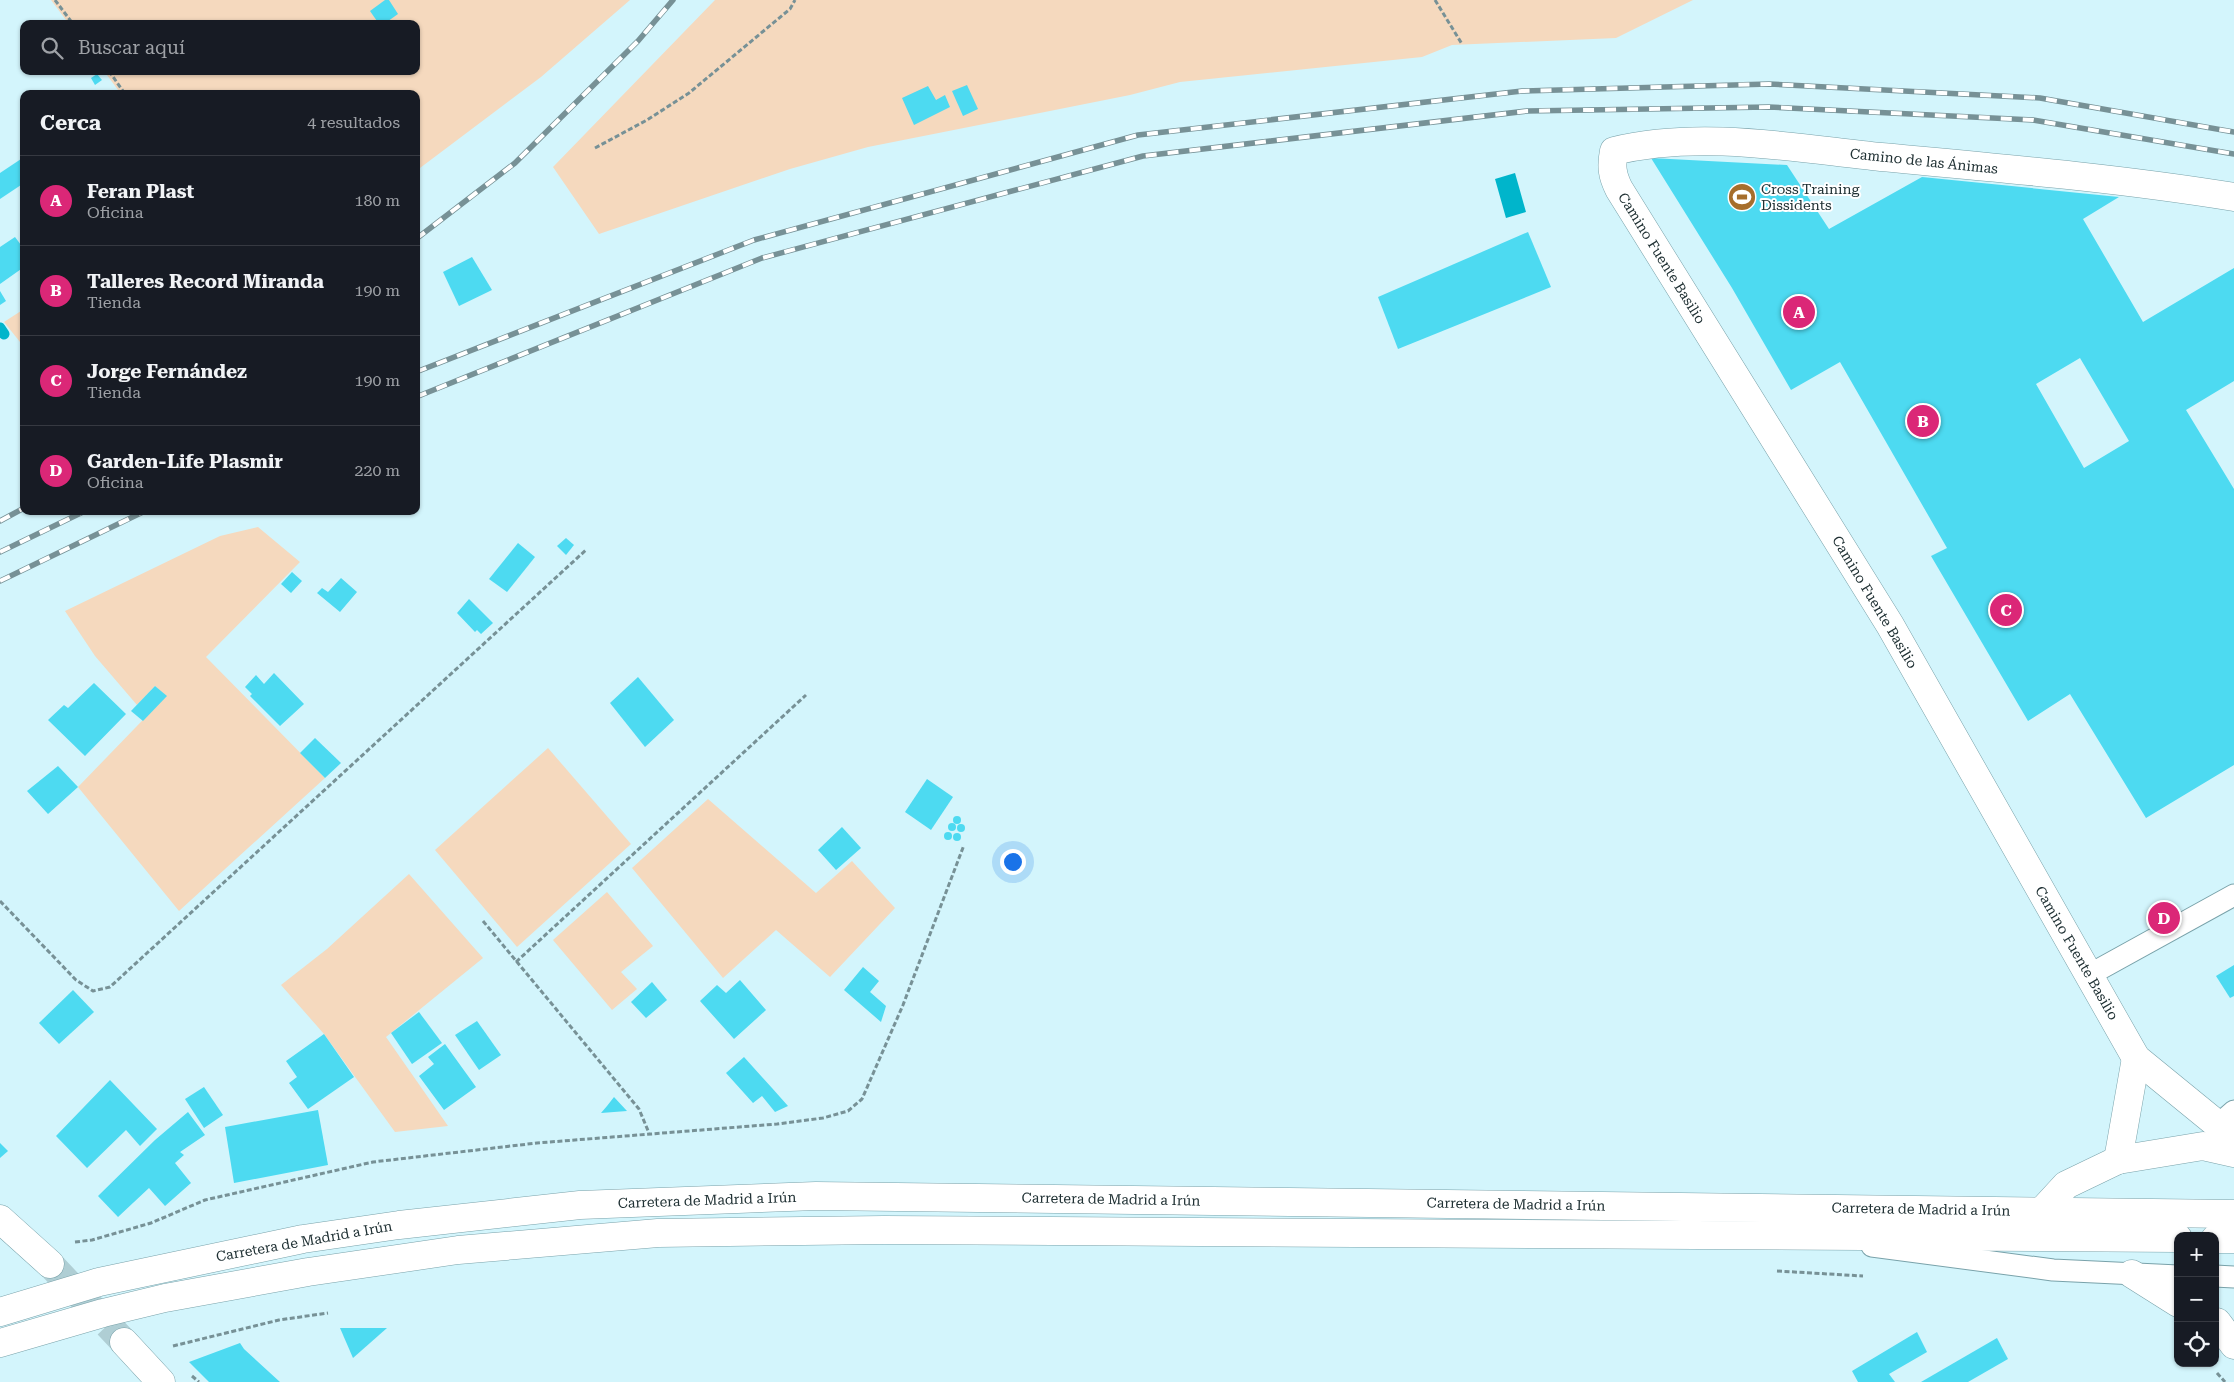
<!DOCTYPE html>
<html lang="es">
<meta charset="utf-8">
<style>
body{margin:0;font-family:"Roboto Serif",serif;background:#242831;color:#f1f3f6}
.controls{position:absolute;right:15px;bottom:15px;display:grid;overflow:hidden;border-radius:10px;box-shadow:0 1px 4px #0004}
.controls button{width:45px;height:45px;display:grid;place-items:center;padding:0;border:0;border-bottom:1px solid #363941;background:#171b24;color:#f1f3f6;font:25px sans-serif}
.you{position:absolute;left:1012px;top:861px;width:18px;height:18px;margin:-12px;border:4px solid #fff;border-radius:50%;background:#1a73e8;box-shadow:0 0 0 8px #1a73e833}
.badge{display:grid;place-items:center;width:32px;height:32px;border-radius:50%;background:#db2777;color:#fff;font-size:16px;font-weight:700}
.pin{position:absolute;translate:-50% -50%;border:2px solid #fff;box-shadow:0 1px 5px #0006}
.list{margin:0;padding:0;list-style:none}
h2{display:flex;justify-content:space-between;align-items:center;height:65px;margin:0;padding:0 20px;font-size:21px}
h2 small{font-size:16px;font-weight:400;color:#9ea1a6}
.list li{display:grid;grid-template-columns:32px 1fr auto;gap:15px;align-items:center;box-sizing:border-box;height:90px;padding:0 20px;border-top:1px solid #363941}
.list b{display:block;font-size:19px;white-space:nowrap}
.list p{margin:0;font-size:16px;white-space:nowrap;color:#9ea1a6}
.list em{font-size:16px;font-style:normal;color:#9ea1a6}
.icon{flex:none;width:28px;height:28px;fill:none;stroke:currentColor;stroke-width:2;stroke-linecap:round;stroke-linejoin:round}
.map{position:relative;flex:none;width:2234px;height:1382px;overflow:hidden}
.search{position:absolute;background:#171b24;box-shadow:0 1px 4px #0004;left:20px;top:20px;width:400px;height:55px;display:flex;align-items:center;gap:12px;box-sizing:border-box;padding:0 18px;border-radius:10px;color:#9ea1a6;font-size:19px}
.panel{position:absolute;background:#171b24;box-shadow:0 1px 4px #0004;left:20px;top:90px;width:400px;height:425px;border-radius:10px}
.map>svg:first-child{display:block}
.green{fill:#f5d9be}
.water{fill:#00b5cb}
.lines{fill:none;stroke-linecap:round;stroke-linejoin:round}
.stream{stroke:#00b5cb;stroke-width:11}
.building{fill:#4ddaf1;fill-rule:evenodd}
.tertiary-tunnel{stroke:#afced4;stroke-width:28;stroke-dasharray:28 14;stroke-linecap:butt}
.service-casing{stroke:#79a2aa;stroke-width:23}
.minor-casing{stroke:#79a2aa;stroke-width:29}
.tertiary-casing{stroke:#79a2aa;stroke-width:29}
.trunk-casing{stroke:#79a2aa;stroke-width:29}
.path{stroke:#779196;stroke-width:3;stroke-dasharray:5 2.5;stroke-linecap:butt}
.service{stroke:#fff;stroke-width:21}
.minor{stroke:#fff;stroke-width:28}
.tertiary{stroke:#fff;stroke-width:28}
.trunk{stroke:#fff;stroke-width:28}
.rail-casing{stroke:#779196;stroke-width:5.5}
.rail{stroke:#fff;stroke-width:4;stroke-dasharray:11;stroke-linecap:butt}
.labels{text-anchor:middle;stroke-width:4;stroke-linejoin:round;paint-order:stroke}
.street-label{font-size:14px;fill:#203134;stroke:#fff}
.poi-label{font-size:14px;fill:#203134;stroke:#fff;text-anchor:start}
</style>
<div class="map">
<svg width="2234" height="1382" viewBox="0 0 2234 1382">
<rect width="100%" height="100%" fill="#d3f5fc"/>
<g class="green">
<path d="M51,0H630L541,77L416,171V94H121L104,71H416V24H69Z"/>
<path d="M715,0H1693L1616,38L1452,45L1422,57L1180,82L1130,95L868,147L790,169L599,234L553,167Z"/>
<path d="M24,309V347L4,322Z"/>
<path d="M258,527L300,562L206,657L325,778L179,911L78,787L166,696L155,686L137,705L95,656L65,611L220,536Z"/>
<path d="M548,748L631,844L517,947L435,850Z"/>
<path d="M708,799L816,893L852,861L895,908L830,977L776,930L723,978L632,868Z"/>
<path d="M409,874L483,958L386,1037L448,1126L395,1132L324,1034L281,985L327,949Z"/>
<path d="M607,892L653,946L621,972L637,989L612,1010L553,940Z"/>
</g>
<path class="water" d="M1515,173L1526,212L1506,218L1495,179Z"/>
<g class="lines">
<path class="stream" d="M0,328L4,334"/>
</g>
<g class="building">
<path d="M385,0H389L398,14L384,24H379L370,11Z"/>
<path d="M97,74L102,80L95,85L91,78Z"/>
<path d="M967,85L978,109L963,116L952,91Z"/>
<path d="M928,86L936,100L945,95L950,107L914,125L902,98Z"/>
<path d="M24,157V183L0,199V173Z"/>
<path d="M1651,158L1787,165L1829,229L1922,177L2119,197L2083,219L2143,322L2234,268V381L2186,410L2234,489V765L2146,818L2070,694L2028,721L1931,556L1947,548L1840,362L1791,390L1732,288ZM2080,358L2129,441L2084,468L2036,384Z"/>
<path d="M1528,232L1551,287L1398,349L1378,297Z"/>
<path d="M15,237L24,249V267L0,284V247Z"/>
<path d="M472,257L492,290L459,306L443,272Z"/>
<path d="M0,291L6,301L0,305Z"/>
<path d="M566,538L574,545L566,555L557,546Z"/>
<path d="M518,543L535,557L507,592L489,579Z"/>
<path d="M292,572L302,581L291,593L281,584Z"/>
<path d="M341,578L357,592L340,612L317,593L322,588L328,592Z"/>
<path d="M469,599L493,623L481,634L477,630L475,632L457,613Z"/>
<path d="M274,673L304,704L280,726L250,696L252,694L245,687L256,675L264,684Z"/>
<path d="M638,677L674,720L645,747L610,703Z"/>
<path d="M94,683L126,714L85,756L48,720L64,705L68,708Z"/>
<path d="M155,686L167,696L143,721L131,711Z"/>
<path d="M315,738L341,763L325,778L300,753Z"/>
<path d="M58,766L78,787L48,814L27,791Z"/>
<path d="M927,779L953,797L931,830L905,812Z"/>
<circle cx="957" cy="820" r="4"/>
<circle cx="952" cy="827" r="4"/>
<circle cx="961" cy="828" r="4"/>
<path d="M842,827L861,848L836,870L818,850Z"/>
<circle cx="948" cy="836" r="4"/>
<circle cx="957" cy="837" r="4"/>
<path d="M2234,965V996L2230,998L2216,976Z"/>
<path d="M863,967L879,981L870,992L886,1006L881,1022L844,990Z"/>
<path d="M740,980L766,1010L734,1039L700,1001L717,985L726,993Z"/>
<path d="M652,982L667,1000L646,1018L631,1002Z"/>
<path d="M73,990L94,1012L59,1044L39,1023Z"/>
<path d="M419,1012L442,1043L412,1064L391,1033Z"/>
<path d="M477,1021L501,1055L479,1070L455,1035Z"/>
<path d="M324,1034L354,1077L308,1109L289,1083L297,1077L286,1061Z"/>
<path d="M445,1044L476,1087L444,1110L419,1076L434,1064L428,1057Z"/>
<path d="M744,1057L772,1088L788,1106L775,1112L762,1096L753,1103L726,1073Z"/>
<path d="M110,1080L157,1129L140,1146L126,1130L87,1168L56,1136Z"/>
<path d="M204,1087L223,1115L204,1128L185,1099Z"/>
<path d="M614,1097L627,1111L601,1113L607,1106Z"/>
<path d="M318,1110L328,1165L234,1183L225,1127Z"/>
<path d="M188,1112L205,1135L180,1152L184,1155L175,1163L191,1183L165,1206L149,1188L118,1217L98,1196L155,1140Z"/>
<path d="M0,1143L8,1151L0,1158Z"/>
<path d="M340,1328H387L353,1358Z"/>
<path d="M1917,1332L1927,1352L1889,1374L1895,1382H1858L1852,1371Z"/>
<path d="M1997,1338L2008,1359L1968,1382H1921Z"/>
<path d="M240,1343L244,1349L280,1382H209L189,1362Z"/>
</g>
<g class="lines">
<path class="tertiary-tunnel" d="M50,1264L124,1342"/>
<defs>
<g id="service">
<path d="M2089,975L2234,895"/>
<path d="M2218,1125L2234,1111"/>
<path d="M1872,1246L2053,1270L2178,1276"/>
<path d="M2215,1276L2234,1277"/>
</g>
<g id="minor">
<path d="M2234,197C2117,178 1999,168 1881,157C1794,148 1700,130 1614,151C1611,166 1612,175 1619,189L1890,625L2136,1058L2234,1138"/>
<path d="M2118,1160L2136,1058"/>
<path d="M2132,1274L2178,1303"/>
<path d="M2217,1322L2234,1345"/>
</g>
<g id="tertiary">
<path d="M0,1219L50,1264"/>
<path d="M124,1342L161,1382"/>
</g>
<g id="trunk">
<path d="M2043,1210L2066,1185L2118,1160L2203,1146L2234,1153"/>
<path d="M2215,1239H2234"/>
<path d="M0,1312L99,1282L303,1239L399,1225L580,1205L816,1196L2234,1214"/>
<path d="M0,1343L103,1313L165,1298L308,1272L458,1250L658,1233L884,1230L2178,1238"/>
</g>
</defs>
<use href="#service" class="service-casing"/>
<use href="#minor" class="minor-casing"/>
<use href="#tertiary" class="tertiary-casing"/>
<use href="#trunk" class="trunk-casing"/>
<g class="path">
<path d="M55,0L73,24"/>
<path d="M1435,0L1462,44"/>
<path d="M109,71L125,94"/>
<path d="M595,148L647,120L689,93L790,9L795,0"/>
<path d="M0,901L76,980L93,991L110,987L587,549"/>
<path d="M483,921L639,1109L649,1133"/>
<path d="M516,962L806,695"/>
<path d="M75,1242L92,1240L151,1223L205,1200L373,1162L537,1143L777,1124L823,1118L848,1111L862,1099L903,1005L964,845"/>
<path d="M1777,1271L1863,1276"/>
<path d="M173,1346L279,1320L328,1313"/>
<path d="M2217,1373L2225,1382"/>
<path d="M192,1376L199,1382"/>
</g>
<use href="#service" class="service"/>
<use href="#minor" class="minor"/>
<use href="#tertiary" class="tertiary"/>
<use href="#trunk" class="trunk"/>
<defs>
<g id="rail">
<path d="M416,239L515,163L638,41L673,0"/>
<path d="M416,372L754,240L1138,135L1522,91L1769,84L2040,98L2234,132"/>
<path d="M416,397L762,258L1143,156L1527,111L1769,107L2033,120L2234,154"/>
<path d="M0,521L24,508"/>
<path d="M0,552L85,511"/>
<path d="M0,581L145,511"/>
</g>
</defs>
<use href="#rail" class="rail-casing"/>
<use href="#rail" class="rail"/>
</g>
<defs>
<symbol id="stadium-disc" viewBox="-11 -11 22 22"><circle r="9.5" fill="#a66e2c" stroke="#fff"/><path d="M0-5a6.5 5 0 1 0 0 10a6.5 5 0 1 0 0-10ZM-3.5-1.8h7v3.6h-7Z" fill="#fff"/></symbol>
</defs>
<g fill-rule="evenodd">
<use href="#stadium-disc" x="1726" y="181" width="32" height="32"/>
</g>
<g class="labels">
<g class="street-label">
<text transform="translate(1924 161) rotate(6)" y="5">Camino de las Ánimas</text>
<text transform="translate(1662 258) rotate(58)" y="5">Camino Fuente Basilio</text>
<text transform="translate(1875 602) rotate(59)" y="5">Camino Fuente Basilio</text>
<text transform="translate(2077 953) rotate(60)" y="5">Camino Fuente Basilio</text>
<text transform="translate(1111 1199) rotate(1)" y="5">Carretera de Madrid a Irún</text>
<text transform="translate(707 1200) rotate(-2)" y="5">Carretera de Madrid a Irún</text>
<text transform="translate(1516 1204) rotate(1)" y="5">Carretera de Madrid a Irún</text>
<text transform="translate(1921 1209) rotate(1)" y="5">Carretera de Madrid a Irún</text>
<text transform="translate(304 1241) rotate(-10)" y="5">Carretera de Madrid a Irún</text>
</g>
<g class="poi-label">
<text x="1761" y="194">Cross Training<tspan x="1761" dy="16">Dissidents</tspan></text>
</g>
</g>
</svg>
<div class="controls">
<button>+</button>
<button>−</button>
<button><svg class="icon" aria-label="locate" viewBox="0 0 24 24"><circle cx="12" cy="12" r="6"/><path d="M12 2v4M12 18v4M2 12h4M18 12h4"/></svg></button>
</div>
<div class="you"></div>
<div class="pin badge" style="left:1799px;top:312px">A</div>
<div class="pin badge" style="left:1923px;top:421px">B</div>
<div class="pin badge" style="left:2006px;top:610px">C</div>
<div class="pin badge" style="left:2164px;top:918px">D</div>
<div class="search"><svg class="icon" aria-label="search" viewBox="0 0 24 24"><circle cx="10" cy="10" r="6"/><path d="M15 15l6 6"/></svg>Buscar aquí</div>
<section class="panel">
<h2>Cerca<small>4 resultados</small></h2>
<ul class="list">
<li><span class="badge">A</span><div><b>Feran Plast</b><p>Oficina</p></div><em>180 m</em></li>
<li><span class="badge">B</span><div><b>Talleres Record Miranda</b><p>Tienda</p></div><em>190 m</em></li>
<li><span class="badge">C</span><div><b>Jorge Fernández</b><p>Tienda</p></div><em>190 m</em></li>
<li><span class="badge">D</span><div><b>Garden-Life Plasmir</b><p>Oficina</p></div><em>220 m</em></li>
</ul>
</section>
</div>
